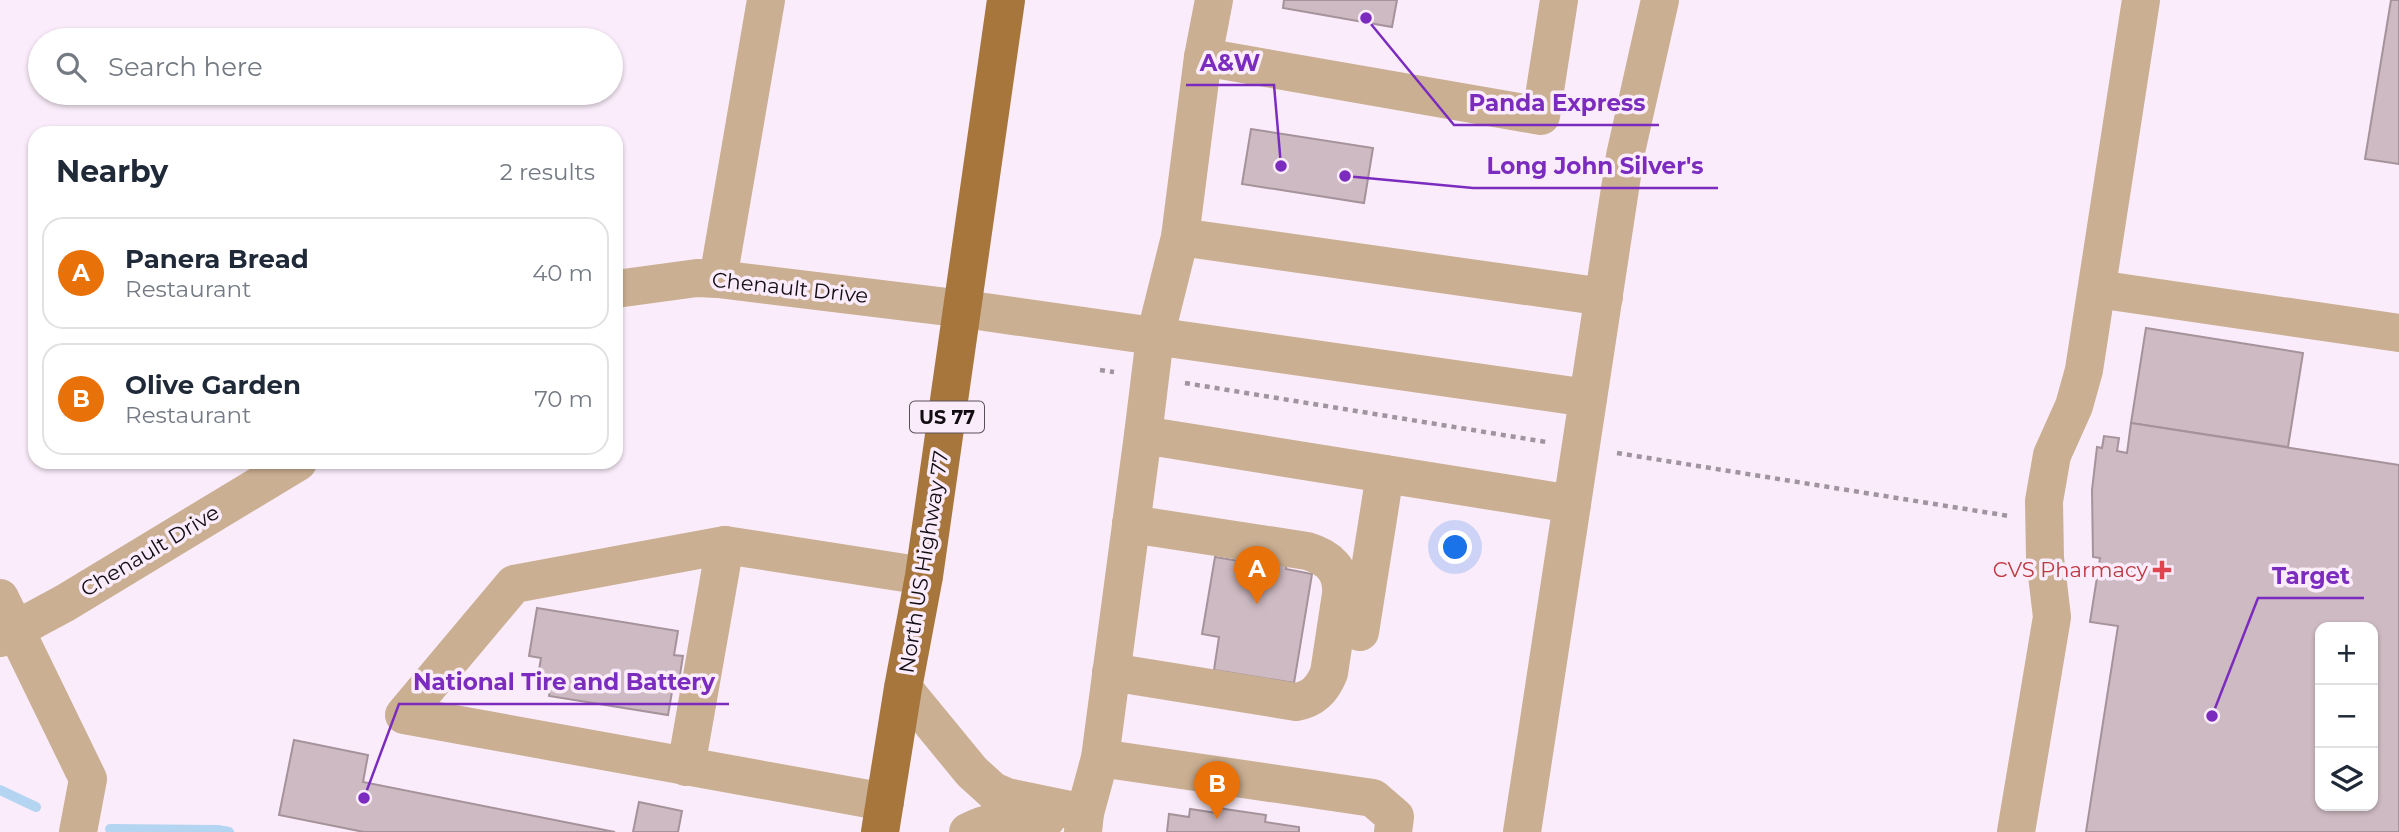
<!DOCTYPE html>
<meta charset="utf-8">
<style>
body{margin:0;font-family:Montserrat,sans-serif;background:#f2f2f3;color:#1f2937}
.controls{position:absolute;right:21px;bottom:21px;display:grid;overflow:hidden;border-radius:14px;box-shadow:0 2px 5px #0004}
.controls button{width:63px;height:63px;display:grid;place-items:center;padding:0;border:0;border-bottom:2px solid #e0e1e3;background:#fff;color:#1f2937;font:35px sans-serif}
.you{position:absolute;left:1456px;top:548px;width:24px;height:24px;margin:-18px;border:5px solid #fff;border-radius:50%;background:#1a73e8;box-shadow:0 0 0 10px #1a73e833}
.badge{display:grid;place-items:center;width:46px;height:46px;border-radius:50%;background:#0b8043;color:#fff;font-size:23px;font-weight:700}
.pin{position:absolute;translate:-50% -58px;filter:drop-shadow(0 2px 4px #0008)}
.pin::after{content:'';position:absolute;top:37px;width:24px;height:21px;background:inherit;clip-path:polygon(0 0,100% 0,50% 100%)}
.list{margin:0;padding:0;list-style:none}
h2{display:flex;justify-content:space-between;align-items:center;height:91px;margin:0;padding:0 28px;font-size:30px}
h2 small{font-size:23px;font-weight:400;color:#747a83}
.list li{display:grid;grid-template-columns:46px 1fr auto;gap:21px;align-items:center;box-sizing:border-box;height:112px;margin:0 14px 14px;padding:0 14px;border:2px solid #e0e1e3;border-radius:21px}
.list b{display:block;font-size:26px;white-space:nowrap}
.list p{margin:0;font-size:23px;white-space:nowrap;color:#747a83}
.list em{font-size:23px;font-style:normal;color:#747a83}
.icon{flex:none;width:38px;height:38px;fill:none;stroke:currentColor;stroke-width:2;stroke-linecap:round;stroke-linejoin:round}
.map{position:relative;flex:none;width:2399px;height:832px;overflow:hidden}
.search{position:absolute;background:#fff;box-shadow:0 2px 5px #0004;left:28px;top:28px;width:595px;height:77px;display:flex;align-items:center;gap:18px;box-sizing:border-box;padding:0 24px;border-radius:38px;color:#747a83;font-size:26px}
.panel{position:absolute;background:#fff;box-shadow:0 2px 5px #0004;left:28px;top:126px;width:595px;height:343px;border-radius:21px}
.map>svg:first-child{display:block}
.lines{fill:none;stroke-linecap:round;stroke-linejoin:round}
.stream{stroke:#b4d5f1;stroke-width:10}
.building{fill:#cebac2;stroke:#a5929a;stroke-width:2;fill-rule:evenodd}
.path{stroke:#9f949f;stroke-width:4.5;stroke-dasharray:5 5;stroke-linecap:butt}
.minor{stroke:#caaf92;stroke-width:38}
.major{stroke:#a6763d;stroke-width:38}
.health-dot{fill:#e0444e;stroke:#faecfa;stroke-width:2.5}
.labels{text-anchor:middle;stroke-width:7;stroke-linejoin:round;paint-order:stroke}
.shield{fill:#faecfa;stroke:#585058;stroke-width:2}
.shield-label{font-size:19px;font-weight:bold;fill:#120d12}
.street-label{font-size:21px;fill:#120d12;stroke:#faecfa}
.health-label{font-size:21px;fill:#be3a42;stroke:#faecfa;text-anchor:end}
.leader{fill:none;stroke:#7b2cbf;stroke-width:2.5}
.callout-dot{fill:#7b2cbf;stroke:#faecfa;stroke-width:2.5}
.callout-label{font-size:23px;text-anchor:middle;font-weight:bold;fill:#7b2cbf;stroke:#faecfa;stroke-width:7;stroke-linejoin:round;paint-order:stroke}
</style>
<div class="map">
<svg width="2399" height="832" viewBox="0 0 2399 832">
<rect width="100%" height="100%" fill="#faecfa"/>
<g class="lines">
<g class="stream">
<path d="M0,790L36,807"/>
<path d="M110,829L218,830L229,832"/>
</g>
</g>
<g class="building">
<path d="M1284,0H1397L1392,27L1283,8Z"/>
<path d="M2391,0H2399V164L2365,159Z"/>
<path d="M1251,129L1373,148L1364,203L1242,184Z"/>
<path d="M2146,328L2303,353L2288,447L2131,423Z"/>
<path d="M2131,423L2399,465V832H2086L2118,626L2090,622L2100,558L2093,557L2092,490L2097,447L2102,448L2104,436L2119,438L2117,451L2127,453ZM2320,627H2373V806H2320Z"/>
<path d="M1271,556L1287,559L1286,569L1312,574L1294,683L1214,670L1219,637L1202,634L1215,557L1269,566Z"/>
<path d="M537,608L678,631L674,655L683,656L679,681L674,680L668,715L549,696L550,690L536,688L541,658L529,656Z"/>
<path d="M294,740L368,755L363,782L615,832H364L279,815Z"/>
<path d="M639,802L682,811L678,832H633Z"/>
<path d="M1218,808L1266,815L1265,822L1299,827V832H1167L1169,814L1189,817L1190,809L1217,813Z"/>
</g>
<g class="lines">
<g class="path">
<path d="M1100,370L1114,372"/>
<path d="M1185,383L1546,442"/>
<path d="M1617,453L2009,516"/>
</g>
<g class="minor">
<path d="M1203,57L1541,116L1559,0"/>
<path d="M1180,237L1604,297"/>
<path d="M718,279L766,0"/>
<path d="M616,289L697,278L718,279L964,309L1588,398"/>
<path d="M2097,289L2399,333"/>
<path d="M1143,435L1155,337L1180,237L1203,57L1214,0"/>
<path d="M0,598L88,779L78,832"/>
<path d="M1360,632L1385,474"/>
<path d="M0,638L65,603L298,462"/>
<path d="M1111,672L1296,702C1313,699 1322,690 1329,673L1341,594C1343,570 1328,557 1307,551L1131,524"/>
<path d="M903,688L972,772L993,791L1007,797L1085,813"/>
<path d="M1100,758L1373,798L1395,817L1393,832"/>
<path d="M686,767L725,545"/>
<path d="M885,802L404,715L514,584L725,545L924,576"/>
<path d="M968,832C999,816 1014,822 1047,818"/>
<path d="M1083,832L1085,813L1100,758L1143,435L1572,504"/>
<path d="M1522,832L1625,156L1660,0"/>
<path d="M2016,832L2052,617L2045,558L2044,501L2052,455L2074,406L2084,370L2141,0"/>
</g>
<path class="major" d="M880,832L903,688L924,576L1006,0"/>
</g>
<path class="health-dot" d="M2158.5 559.5h7v7h7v7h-7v7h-7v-7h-7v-7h7z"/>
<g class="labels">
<rect class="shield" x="910" y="401.5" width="74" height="31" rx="5"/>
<g class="shield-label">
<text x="947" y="424">US 77</text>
</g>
<g class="street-label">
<text transform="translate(790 288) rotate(6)" y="7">Chenault Drive</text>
<text transform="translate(150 551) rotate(-31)" y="7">Chenault Drive</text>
<text transform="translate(924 562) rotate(-81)" y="7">North US Highway 77</text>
</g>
<g class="health-label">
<text x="2148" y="577">CVS Pharmacy</text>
</g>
</g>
<path class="leader" d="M1281 166L1274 85H1186M1366 18L1454 125H1659M1345 176L1473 188H1718M2212 716L2258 598H2364M364 798L399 704H729"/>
<g class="callout-dot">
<circle cx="1281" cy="166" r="7"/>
<circle cx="1366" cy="18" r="7"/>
<circle cx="1345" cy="176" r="7"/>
<circle cx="2212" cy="716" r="7"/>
<circle cx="364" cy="798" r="7"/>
</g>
<g class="callout-label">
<text x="1230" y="71">A&amp;W</text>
<text x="1557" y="111">Panda Express</text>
<text x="1595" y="174">Long John Silver's</text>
<text x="2311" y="584">Target</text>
<text x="564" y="690">National Tire and Battery</text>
</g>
</svg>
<div class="controls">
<button>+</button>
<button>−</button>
<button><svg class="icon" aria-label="layers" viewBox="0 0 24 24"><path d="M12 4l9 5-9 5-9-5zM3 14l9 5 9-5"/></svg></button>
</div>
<div class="you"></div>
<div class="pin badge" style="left:1257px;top:604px;background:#e8710a">A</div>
<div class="pin badge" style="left:1217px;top:819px;background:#e8710a">B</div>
<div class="search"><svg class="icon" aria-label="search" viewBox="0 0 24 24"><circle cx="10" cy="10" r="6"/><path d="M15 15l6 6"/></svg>Search here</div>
<section class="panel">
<h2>Nearby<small>2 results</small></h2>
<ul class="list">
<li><span class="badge" style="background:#e8710a">A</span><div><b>Panera Bread</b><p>Restaurant</p></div><em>40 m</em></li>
<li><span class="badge" style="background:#e8710a">B</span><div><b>Olive Garden</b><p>Restaurant</p></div><em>70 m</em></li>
</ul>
</section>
</div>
